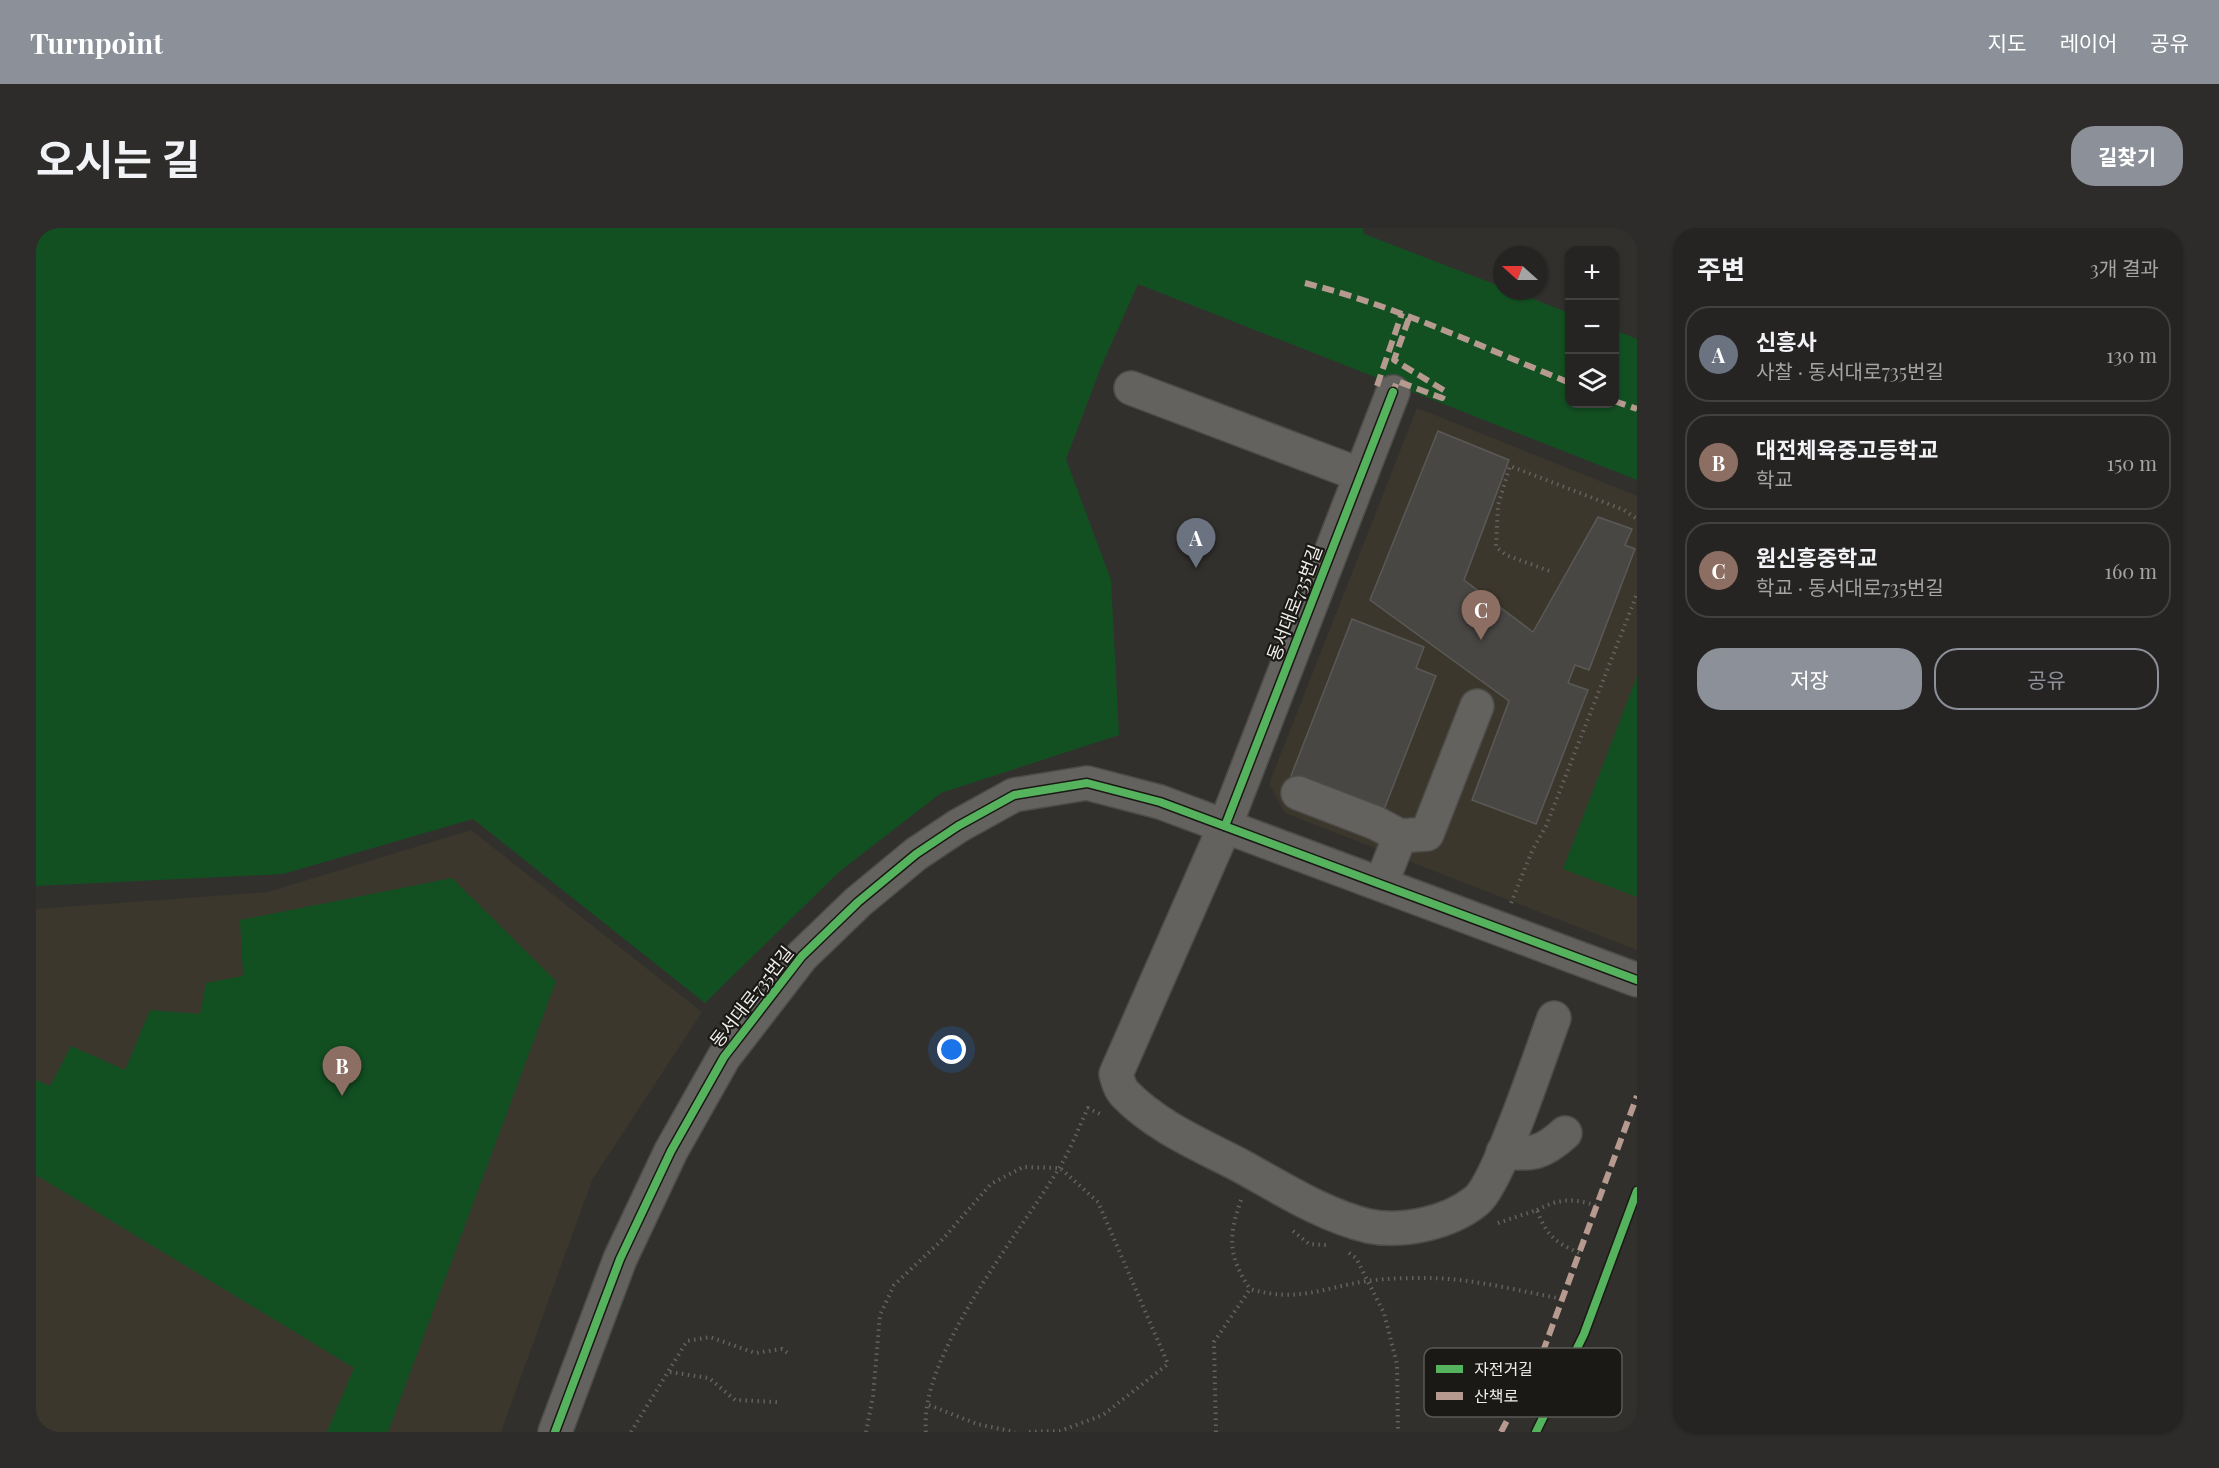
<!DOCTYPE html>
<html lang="ko">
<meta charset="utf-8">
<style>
body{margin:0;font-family:"Playfair Display","Noto Sans KR",serif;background:#2e2c2a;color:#f1f3f6}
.controls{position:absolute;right:18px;top:18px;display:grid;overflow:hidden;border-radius:12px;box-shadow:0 2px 4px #0004}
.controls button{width:54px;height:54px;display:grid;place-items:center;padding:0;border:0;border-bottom:2px solid #424140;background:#262422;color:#f1f3f6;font:30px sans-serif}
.compass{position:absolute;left:1457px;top:18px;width:54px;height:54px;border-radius:50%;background:#262422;box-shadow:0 2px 4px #0004;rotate:291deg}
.you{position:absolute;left:916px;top:822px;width:21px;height:21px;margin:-15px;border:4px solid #fff;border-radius:50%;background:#1a73e8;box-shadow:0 0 0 9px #1a73e833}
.badge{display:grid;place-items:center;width:39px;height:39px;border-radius:50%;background:#8c9099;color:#fff;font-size:20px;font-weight:700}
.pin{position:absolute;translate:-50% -50px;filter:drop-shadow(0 2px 3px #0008)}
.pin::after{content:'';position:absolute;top:32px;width:21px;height:18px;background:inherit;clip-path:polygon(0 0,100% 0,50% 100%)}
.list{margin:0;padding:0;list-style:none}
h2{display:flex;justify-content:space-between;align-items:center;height:78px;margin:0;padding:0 24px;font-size:26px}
h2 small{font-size:20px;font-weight:400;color:#a4a4a5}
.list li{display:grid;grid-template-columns:39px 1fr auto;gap:18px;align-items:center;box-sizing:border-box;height:96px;margin:0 12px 12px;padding:0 12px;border:2px solid #424140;border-radius:24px}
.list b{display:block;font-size:22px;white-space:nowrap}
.list p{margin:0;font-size:20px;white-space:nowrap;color:#a4a4a5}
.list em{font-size:20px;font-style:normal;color:#a4a4a5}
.actions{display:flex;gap:12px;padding:18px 24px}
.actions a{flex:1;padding:14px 0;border:2px solid #8c9099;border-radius:24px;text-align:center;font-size:21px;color:#8c9099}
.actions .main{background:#8c9099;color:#fff}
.icon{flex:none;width:33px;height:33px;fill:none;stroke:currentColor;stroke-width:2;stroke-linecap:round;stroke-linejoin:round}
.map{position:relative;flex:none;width:1601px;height:1204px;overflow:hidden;border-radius:24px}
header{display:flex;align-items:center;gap:36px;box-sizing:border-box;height:84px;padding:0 30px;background:#8c9099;color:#fff}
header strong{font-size:28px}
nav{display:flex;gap:33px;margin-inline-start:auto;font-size:21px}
.intro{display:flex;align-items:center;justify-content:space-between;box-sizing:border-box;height:144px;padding:0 36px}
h1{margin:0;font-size:42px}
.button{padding:15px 27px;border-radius:24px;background:#8c9099;color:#fff;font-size:21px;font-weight:700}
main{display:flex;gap:36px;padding:0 36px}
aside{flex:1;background:#262422;border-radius:24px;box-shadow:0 2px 4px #0004}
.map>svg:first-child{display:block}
.built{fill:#3c372c}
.green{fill:#125022}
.building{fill:#494744;stroke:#5b5957;stroke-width:1.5}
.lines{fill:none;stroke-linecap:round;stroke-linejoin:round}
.minor-casing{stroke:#4d4c48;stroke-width:36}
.path{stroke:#63625f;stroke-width:4;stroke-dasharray:1.5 4.5;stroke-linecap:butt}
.minor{stroke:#63625f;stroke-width:33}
.quiet{stroke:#b69a8f;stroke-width:6;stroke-dasharray:12 6;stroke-linecap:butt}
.cycleway-casing{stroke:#1b1916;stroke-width:11}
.cycleway{stroke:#56b35d;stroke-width:8}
.labels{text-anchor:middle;stroke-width:4.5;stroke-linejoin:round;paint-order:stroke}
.street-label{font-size:18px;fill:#f0eeea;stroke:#1b1916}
.key{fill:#1b1916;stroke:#5b5956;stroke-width:1.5}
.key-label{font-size:16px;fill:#f0eeea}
</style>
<header>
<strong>Turnpoint</strong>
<nav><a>지도</a><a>레이어</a><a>공유</a></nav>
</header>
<div class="intro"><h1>오시는 길</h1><a class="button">길찾기</a></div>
<main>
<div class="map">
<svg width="1601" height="1204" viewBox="0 0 1601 1204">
<rect width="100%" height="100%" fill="#32302d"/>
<g class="built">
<path d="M1381,180L1601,268V722L1249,585L1233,556Z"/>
<path d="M435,602L666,784L556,952L465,1204H0V681L232,664Z"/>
</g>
<g class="green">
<path d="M0,0H1327L1328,6L1466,59V63H1477L1533,85L1534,176H1578L1579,102L1601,111V252L1102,56L1065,139L1030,231L1075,352L1083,507L905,565L803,644L669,775L437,591L247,646L0,658Z"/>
<path d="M1601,448V669L1527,641Z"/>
<path d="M416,650L520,753L352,1204H291L318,1140L0,947V852L14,858L35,818L89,842L114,782L164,786L170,755L207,748L204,692Z"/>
</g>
<g class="building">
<path d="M1402,203L1473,232L1428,352L1497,404L1562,289L1596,301L1589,317L1599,321L1553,442L1539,437L1532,455L1552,462L1500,596L1436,572L1473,473L1334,372Z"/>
<path d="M1316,391L1388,419L1380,440L1400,448L1347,584L1255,548Z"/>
</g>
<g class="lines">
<defs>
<g id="minor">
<path d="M1095,160L1325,247"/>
<path d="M1357,164L1189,598L1080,846C1082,853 1084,861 1089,866C1121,899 1165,917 1205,938C1245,960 1287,987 1332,998C1366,1005 1413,995 1440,973C1463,955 1505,824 1518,790"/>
<path d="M1262,565L1340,595L1364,608"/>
<path d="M1345,656L1364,608L1391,606L1441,478"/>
<path d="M1467,924C1497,927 1507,925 1529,905"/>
<path d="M519,1204L584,1031L635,923L688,829L766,728L822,674L880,626L922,598L978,567L1051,555L1124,574L1601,752"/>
</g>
</defs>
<use href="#minor" class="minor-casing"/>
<g class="path">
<path d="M1513,343L1470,327L1460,319L1462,277L1474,238L1588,282L1601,291"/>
<path d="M1475,675L1496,623L1510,598L1601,366"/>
<path d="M1205,972C1192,1009 1192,1028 1214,1061"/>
<path d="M1501,982C1524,970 1537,970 1561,978"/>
<path d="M1462,995L1501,982C1510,1007 1519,1014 1543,1025"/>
<path d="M1257,1003L1273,1016L1290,1017"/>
<path d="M1313,1025L1320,1030L1348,1085L1361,1136L1362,1204"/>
<path d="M634,1144L673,1150L699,1172L741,1174"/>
<path d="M893,1177L941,1196L979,1204"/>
<path d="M595,1204L651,1113L674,1109L719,1125L746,1121L753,1126"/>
<path d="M830,1204L837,1168L844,1087L858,1057L905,1013L955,956L987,939L1024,940L1062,974L1132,1136L1067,1187L1024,1203L989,1204"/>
<path d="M890,1204C882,1129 983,1006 1022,942C1034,923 1042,901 1052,880L1066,887"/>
<path d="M1180,1204L1178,1114L1214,1061C1262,1075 1286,1060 1331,1053C1351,1050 1375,1050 1395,1050C1439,1051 1483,1063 1527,1071"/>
</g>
<use href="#minor" class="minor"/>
<g class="quiet">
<path d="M1269,55C1360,78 1446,119 1534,155"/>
<path d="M1341,158L1366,85"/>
<path d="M1356,167L1361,153L1406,170L1409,163L1358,132L1373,90"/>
<path d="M1578,173L1601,181"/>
<path d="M1465,1204L1506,1126L1601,868"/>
</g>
<defs>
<g id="cycleway">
<path d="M1189,598L1357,164"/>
<path d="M519,1204L584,1031L635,923L688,829L766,728L822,674L880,626L922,598L978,567L1051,555L1124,574L1601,752"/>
<path d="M1500,1204L1548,1106L1601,963"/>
</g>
</defs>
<use href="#cycleway" class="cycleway-casing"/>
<use href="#cycleway" class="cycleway"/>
</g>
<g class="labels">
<g class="street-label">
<text transform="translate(1259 375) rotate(-69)" y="6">동서대로735번길</text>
<text transform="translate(716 769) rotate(-52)" y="6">동서대로735번길</text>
</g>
</g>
<rect x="1388" y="1120" width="198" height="69" rx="9" class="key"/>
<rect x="1400" y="1137" width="27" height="8" fill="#56b35d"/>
<rect x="1400" y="1164" width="27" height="8" fill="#b69a8f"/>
<g class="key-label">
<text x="1438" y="1147">자전거길</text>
<text x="1438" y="1174">산책로</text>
</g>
</svg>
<div class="controls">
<button>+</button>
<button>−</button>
<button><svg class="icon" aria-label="layers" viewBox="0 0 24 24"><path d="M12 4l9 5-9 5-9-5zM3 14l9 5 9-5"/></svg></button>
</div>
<svg class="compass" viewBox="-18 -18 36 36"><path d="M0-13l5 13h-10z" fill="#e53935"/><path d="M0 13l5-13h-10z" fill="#a4a4a5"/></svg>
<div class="you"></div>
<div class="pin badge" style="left:1160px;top:340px;background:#6b7280">A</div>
<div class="pin badge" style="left:306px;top:868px;background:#8d6e63">B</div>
<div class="pin badge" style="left:1445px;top:412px;background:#8d6e63">C</div>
</div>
<aside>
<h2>주변<small>3개 결과</small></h2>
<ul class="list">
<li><span class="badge" style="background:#6b7280">A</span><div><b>신흥사</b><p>사찰 · 동서대로735번길</p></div><em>130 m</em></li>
<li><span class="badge" style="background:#8d6e63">B</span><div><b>대전체육중고등학교</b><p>학교</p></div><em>150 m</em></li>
<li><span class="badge" style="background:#8d6e63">C</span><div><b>원신흥중학교</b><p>학교 · 동서대로735번길</p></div><em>160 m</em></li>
</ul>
<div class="actions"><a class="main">저장</a><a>공유</a></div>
</aside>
</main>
